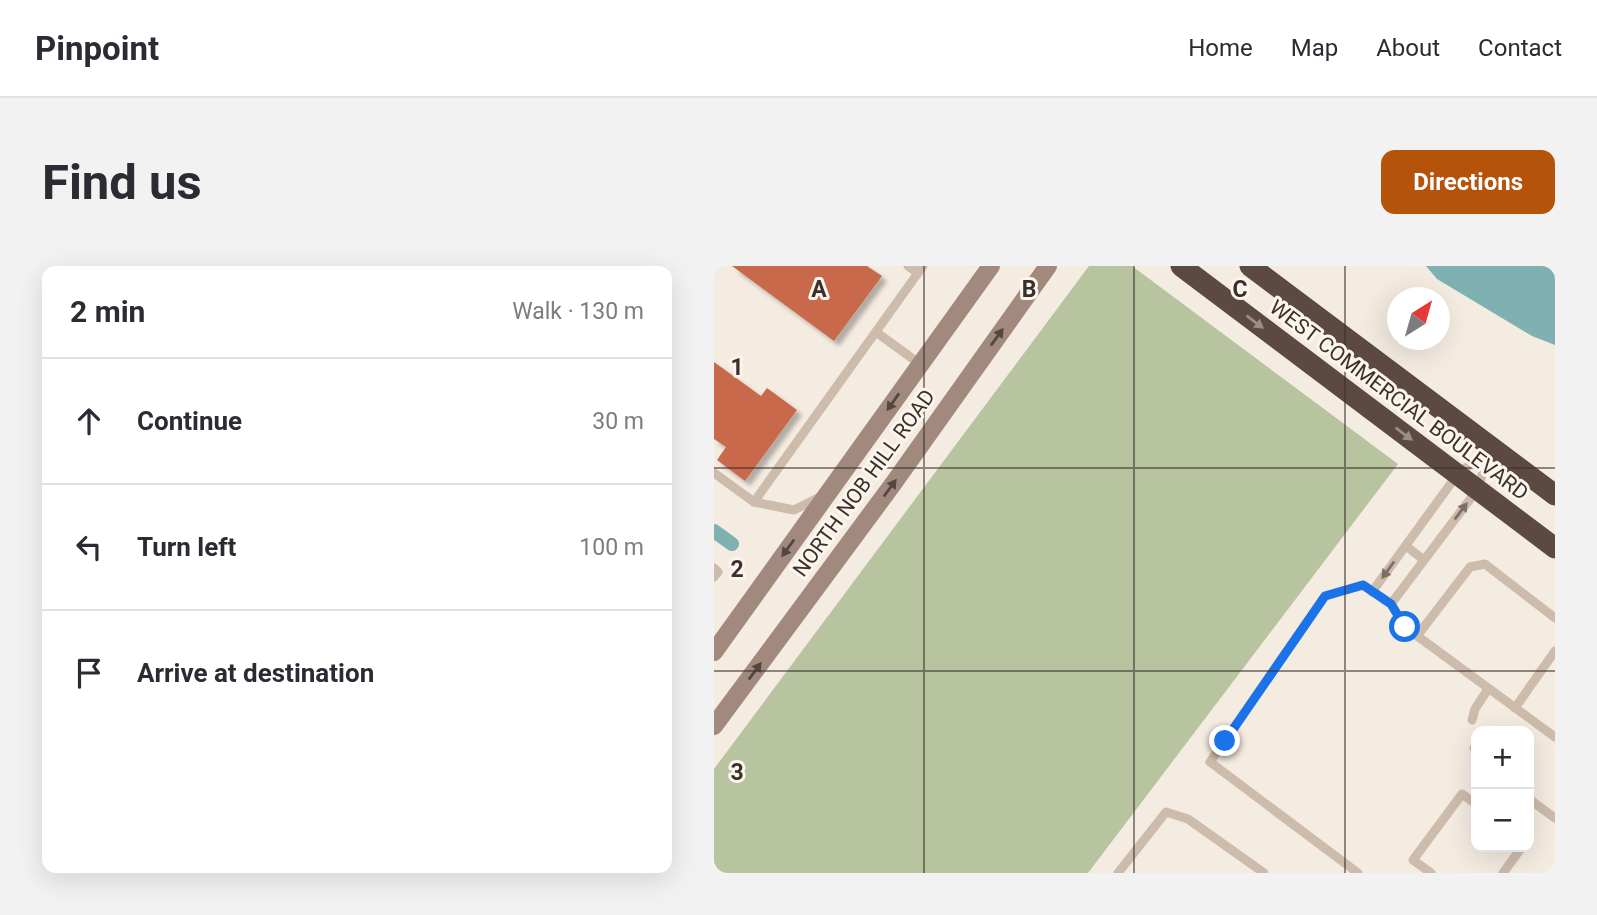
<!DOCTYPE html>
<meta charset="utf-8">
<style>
body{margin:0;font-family:Roboto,sans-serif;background:#f2f2f3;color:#2b2b33}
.controls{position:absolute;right:21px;bottom:21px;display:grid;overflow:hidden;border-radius:14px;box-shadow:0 7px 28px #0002}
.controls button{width:63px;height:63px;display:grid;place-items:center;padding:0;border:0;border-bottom:2px solid #e1e1e2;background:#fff;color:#2b2b33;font:35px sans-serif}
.compass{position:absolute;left:673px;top:21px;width:63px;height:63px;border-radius:50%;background:#fff;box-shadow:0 7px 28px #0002;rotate:37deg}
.stop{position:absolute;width:21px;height:21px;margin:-16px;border:5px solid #1a73e8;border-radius:50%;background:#fff}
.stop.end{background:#1a73e8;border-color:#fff;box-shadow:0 2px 7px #0008}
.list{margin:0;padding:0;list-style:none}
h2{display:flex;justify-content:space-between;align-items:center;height:91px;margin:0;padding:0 28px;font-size:30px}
h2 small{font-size:23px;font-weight:400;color:#7c7c81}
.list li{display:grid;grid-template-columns:46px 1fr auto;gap:21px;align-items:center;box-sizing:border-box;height:126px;padding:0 28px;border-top:2px solid #e1e1e2}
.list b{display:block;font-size:26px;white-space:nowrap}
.list em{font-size:23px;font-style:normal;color:#7c7c81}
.icon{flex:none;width:38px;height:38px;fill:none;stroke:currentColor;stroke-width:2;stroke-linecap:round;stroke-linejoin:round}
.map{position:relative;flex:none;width:841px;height:607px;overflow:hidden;border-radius:14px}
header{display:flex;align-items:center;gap:42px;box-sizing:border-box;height:98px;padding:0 35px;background:#fff;border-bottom:2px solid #e1e1e2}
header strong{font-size:33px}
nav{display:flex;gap:38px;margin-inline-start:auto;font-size:24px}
.intro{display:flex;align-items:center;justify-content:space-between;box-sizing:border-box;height:168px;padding:0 42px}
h1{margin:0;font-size:49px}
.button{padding:18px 32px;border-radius:14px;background:#b45309;color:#fff;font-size:24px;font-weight:700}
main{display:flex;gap:42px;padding:0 42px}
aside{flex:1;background:#fff;border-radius:14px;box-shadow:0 7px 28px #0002}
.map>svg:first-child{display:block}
.green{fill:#b8c4a0}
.water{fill:#7fb0b2}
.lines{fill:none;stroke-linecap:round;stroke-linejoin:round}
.canal{stroke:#7fb0b2;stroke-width:14}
.building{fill:#c8694b;filter:url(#shadow)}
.lane{stroke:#cdbbac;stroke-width:9}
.secondary{stroke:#a18a7d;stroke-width:18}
.highway{stroke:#5c4a42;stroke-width:21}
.oneway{fill:#9c8e87}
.oneway2{fill:#544640}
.oneway3{fill:#7d6f65}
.route{stroke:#1a73e8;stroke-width:9}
.grid{fill:none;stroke:#3b302b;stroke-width:2;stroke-opacity:0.55}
.labels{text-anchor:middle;stroke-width:6;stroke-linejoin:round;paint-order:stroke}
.street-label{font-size:21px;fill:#3b302b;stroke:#fbf5ee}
.grid-label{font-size:23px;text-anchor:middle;font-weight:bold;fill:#3b302b;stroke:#fbf5ee;stroke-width:6;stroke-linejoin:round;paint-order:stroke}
</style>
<header>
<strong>Pinpoint</strong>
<nav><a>Home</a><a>Map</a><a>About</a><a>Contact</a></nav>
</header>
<div class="intro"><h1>Find us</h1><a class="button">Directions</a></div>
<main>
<aside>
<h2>2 min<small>Walk · 130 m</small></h2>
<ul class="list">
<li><svg class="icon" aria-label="ahead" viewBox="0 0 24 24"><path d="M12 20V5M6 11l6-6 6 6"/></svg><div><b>Continue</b></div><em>30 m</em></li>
<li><svg class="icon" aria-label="left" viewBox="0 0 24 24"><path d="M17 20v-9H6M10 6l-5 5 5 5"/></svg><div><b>Turn left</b></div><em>100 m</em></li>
<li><svg class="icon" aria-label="arrive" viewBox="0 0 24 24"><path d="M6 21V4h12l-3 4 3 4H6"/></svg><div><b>Arrive at destination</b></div></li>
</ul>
</aside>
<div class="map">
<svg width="841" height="607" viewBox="0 0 841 607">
<defs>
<filter id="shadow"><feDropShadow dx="5" dy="5" stdDeviation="2" flood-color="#0004"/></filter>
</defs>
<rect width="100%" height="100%" fill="#f4ebe1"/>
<path class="green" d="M375,0H418L684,198L374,607H0V503Z"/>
<path class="water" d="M712,0H841V79L818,70L723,13Z"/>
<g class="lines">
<path class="canal" d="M0,265L18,278"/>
</g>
<g class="building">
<path d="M18,0H153L168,10L120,75Z"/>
<path d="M0,96L47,130L53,122L83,144L31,215L3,194L12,181L0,173Z"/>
</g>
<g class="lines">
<g class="lane">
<path d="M194,0L204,7"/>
<path d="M162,66L206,98"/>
<path d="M0,207L40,236L209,0"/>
<path d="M40,236L80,244L106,231"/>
<path d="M692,280L710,294"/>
<path d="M0,302L4,306L0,311"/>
<path d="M658,326L743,209L776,182"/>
<path d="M677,338L763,224L777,182"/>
<path d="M703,370L756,301L771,298L841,352"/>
<path d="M801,442L841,385"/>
<path d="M758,454L761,443L774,423"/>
<path d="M760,482L762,487"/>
<path d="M815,533L841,552"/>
<path d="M404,607L452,546L474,553L550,607"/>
<path d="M644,607L496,496L611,330L649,319L677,338L691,361L841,471"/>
<path d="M717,607L699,594L748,528L762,538"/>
<path d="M789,607L808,581"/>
</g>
<g class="secondary">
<path d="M0,386L277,0"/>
<path d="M0,460L179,218L334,0"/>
</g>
<g class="highway">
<path d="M467,0L841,282"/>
<path d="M536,0L841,229"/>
</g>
</g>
<defs><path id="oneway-solid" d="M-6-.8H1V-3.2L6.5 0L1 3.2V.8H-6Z" transform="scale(1.75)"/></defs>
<g class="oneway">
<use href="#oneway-solid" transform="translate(541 56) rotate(37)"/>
<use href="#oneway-solid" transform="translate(690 168) rotate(37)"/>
</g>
<g class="oneway2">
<use href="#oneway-solid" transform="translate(283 71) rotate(-54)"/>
<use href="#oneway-solid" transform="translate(179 136) rotate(125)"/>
<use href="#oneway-solid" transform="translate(176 222) rotate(-54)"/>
<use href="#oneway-solid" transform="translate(74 282) rotate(126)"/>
<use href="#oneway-solid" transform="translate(41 405) rotate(-54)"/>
</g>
<g class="oneway3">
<use href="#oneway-solid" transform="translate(747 245) rotate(-53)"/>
<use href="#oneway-solid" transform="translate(674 304) rotate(126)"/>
</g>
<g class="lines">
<path class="route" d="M511,475L611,330L649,319L677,338L691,361"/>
</g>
<path class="grid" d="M210,0V607M420,0V607M631,0V607M0,202H841M0,405H841"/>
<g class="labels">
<g class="street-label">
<text transform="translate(685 134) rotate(37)" y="7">WEST COMMERCIAL BOULEVARD</text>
<text transform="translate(150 217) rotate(-54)" y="7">NORTH NOB HILL ROAD</text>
</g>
</g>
<g class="grid-label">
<text x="105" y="31">A</text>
<text x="315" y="31">B</text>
<text x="526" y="31">C</text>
<text x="23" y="109">1</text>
<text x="23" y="311">2</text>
<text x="23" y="514">3</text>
</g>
</svg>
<div class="controls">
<button>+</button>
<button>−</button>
</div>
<svg class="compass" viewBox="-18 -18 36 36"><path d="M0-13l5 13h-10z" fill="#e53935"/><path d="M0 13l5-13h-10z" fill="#7c7c81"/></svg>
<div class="stop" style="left:691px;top:361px"></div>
<div class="stop end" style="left:511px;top:475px"></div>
</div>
</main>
